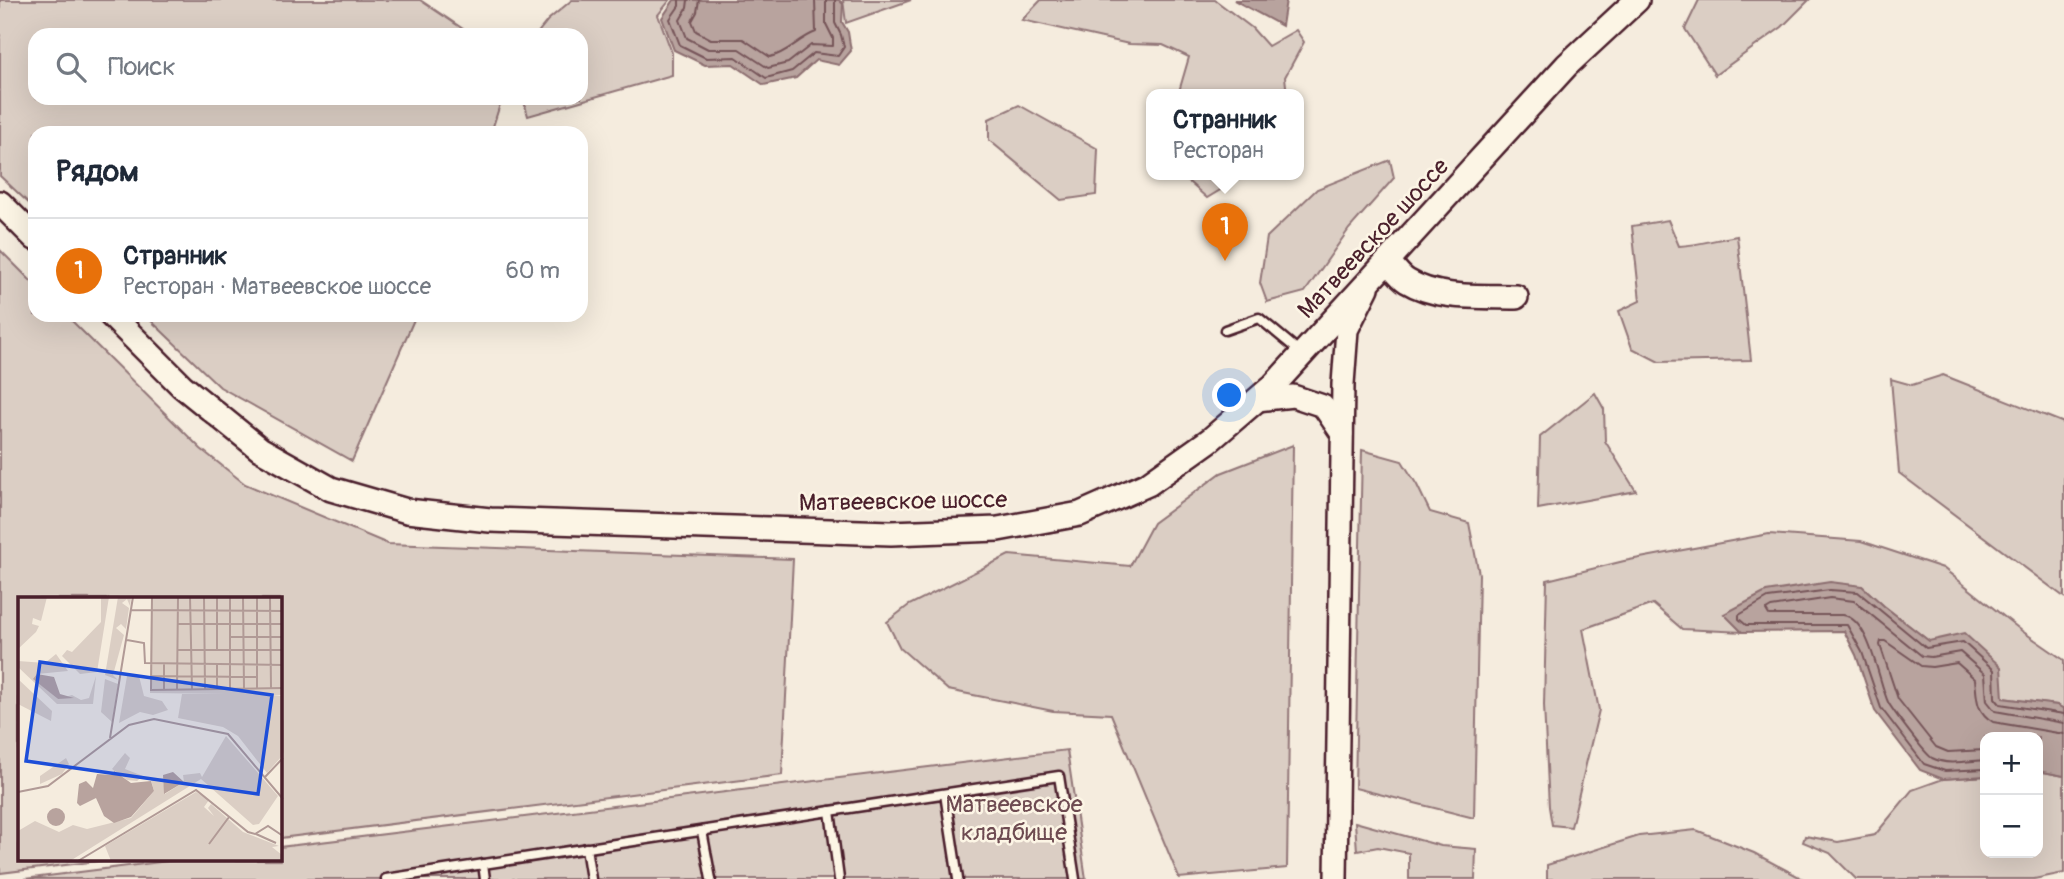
<!DOCTYPE html>
<html lang="ru">
<meta charset="utf-8">
<style>
body{margin:0;font-family:Pangolin,sans-serif;background:#f6f6f7;color:#1f2937}
.controls{position:absolute;right:21px;bottom:21px;display:grid;overflow:hidden;border-radius:14px;box-shadow:0 7px 28px #0002}
.controls button{width:63px;height:63px;display:grid;place-items:center;padding:0;border:0;border-bottom:2px solid #e0e1e3;background:#fff;color:#1f2937;font:35px sans-serif}
.you{position:absolute;left:1230px;top:396px;width:24px;height:24px;margin:-18px;border:5px solid #fff;border-radius:50%;background:#1a73e8;box-shadow:0 0 0 10px #1a73e833}
.badge{display:grid;place-items:center;width:46px;height:46px;border-radius:50%;background:#4a1f2b;color:#fff;font-size:23px;font-weight:700}
.pin{position:absolute;translate:-50% -58px;filter:drop-shadow(0 2px 4px #0008)}
.pin::after{content:'';position:absolute;top:37px;width:24px;height:21px;background:inherit;clip-path:polygon(0 0,100% 0,50% 100%)}
.popup{position:absolute;left:1146px;top:89px;width:158px;height:91px;box-sizing:border-box;display:grid;place-content:center;border-radius:14px;background:#fff;filter:drop-shadow(0 2px 5px #0005);font-size:23px;white-space:nowrap;color:#747a83}
.popup b{font-size:26px;color:#1f2937}
.popup::after{content:'';position:absolute;left:50%;top:100%;margin-left:-14px;border:14px solid transparent;border-top-color:#fff}
.list{margin:0;padding:0;list-style:none}
h2{display:flex;justify-content:space-between;align-items:center;height:91px;margin:0;padding:0 28px;font-size:30px}
h2 small{font-size:23px;font-weight:400;color:#747a83}
.list li{display:grid;grid-template-columns:46px 1fr auto;gap:21px;align-items:center;box-sizing:border-box;height:105px;padding:0 28px;border-top:2px solid #e0e1e3}
.list b{display:block;font-size:26px;white-space:nowrap}
.list p{margin:0;font-size:23px;white-space:nowrap;color:#747a83}
.list em{font-size:23px;font-style:normal;color:#747a83}
.icon{flex:none;width:38px;height:38px;fill:none;stroke:currentColor;stroke-width:2;stroke-linecap:round;stroke-linejoin:round}
.map{position:relative;flex:none;width:2064px;height:879px;overflow:hidden}
.search{position:absolute;background:#fff;box-shadow:0 7px 28px #0002;left:28px;top:28px;width:560px;height:77px;display:flex;align-items:center;gap:18px;box-sizing:border-box;padding:0 24px;border-radius:21px;color:#747a83;font-size:26px}
.panel{position:absolute;background:#fff;box-shadow:0 7px 28px #0002;left:28px;top:126px;width:560px;height:196px;border-radius:21px}
.map>svg:first-child{display:block}
.green{fill:#dbcec4;stroke:#927678;stroke-width:2}
.water{fill:#b8a39e;stroke:#8c6e70;stroke-width:2}
.lines{fill:none;stroke-linecap:round;stroke-linejoin:round}
.shore{stroke:#765459;stroke-width:2}
.service-casing{stroke:#4a1f2b;stroke-width:13}
.tertiary-casing{stroke:#4a1f2b;stroke-width:26}
.secondary-casing{stroke:#4a1f2b;stroke-width:28}
.service{stroke:#fcf5e5;stroke-width:8}
.tertiary{stroke:#fcf5e5;stroke-width:21}
.secondary{stroke:#fcf5e5;stroke-width:23}
.labels{text-anchor:middle;stroke-width:5;stroke-linejoin:round;paint-order:stroke}
.street-label{font-size:24px;fill:#4a1f2b;stroke:#fcf5e5}
.park-label{font-size:24px;fill:#6e4b51;stroke:#fcf5e5}
.inset-road{fill:none;stroke:#b19a96;stroke-width:2}
.view{fill:#1d4ed8;fill-opacity:0.15;stroke:#1d4ed8;stroke-width:3.5}
.inset-edge{fill:none;stroke:#4a1f2b;stroke-width:3.5}
</style>
<div class="map">
<svg width="2064" height="879" viewBox="0 0 2064 879">
<rect width="100%" height="100%" fill="#f5ecde"/>
<filter id="ink" filterUnits="userSpaceOnUse"><feTurbulence type="fractalNoise" baseFrequency=".0143" numOctaves="2"/><feDisplacementMap in="SourceGraphic" scale="14" xChannelSelector="R" yChannelSelector="G"/><feConvolveMatrix kernelMatrix="1 2 1 2 8 2 1 2 1" color-interpolation-filters="sRGB"/></filter>
<g filter="url(#ink)">
<g class="green">
<path d="M0,0H420L472,35H35V98H502L491,133H35V209L0,176Z"/>
<path d="M572,0H670L658,15L672,53V75L528,116L523,98H581V35H536L548,20Z"/>
<path d="M843,0H911L846,23Z"/>
<path d="M1041,0H1215L1252,28L1268,46L1296,30L1304,42L1285,77L1287,95H1178L1189,57L1163,45L1129,44L1022,20Z"/>
<path d="M1699,0H1809L1782,27L1715,75L1685,29Z"/>
<path d="M1019,105L1098,149L1096,195L1061,200L989,140V119Z"/>
<path d="M1390,160L1394,178L1349,229L1305,292L1267,302L1260,283L1267,237L1317,189Z"/>
<path d="M1181,175H1245L1207,198Z"/>
<path d="M1668,220L1679,246C1699,245 1717,239 1737,236L1751,360L1659,362L1632,348L1619,311L1640,301L1632,226Z"/>
<path d="M0,250L35,285V315H66L201,449L245,484L388,544L793,559L782,775L280,838V599H19V860H106L0,873Z"/>
<path d="M145,315H416L352,461L220,387Z"/>
<path d="M1943,375L2064,423V597L1899,473L1891,379L1912,385Z"/>
<path d="M1595,393L1604,409L1605,441L1636,491L1538,509L1540,437Z"/>
<path d="M1293,445L1287,868L1179,878L1111,714L1053,711L948,690L900,648L887,622L909,605L1009,555L1130,566L1153,523L1221,473Z"/>
<path d="M1362,450L1402,461L1417,485L1430,512L1469,523L1479,574L1474,818L1355,788Z"/>
<path d="M1769,534L1861,541L1943,568L2022,631L2064,660V709L2057,705L2002,698L1884,606L1862,586L1725,614L1742,632L1682,629L1653,604L1583,629L1599,710L1571,827L1552,825L1549,807L1544,705L1547,580L1624,561Z"/>
<path d="M1067,750L1086,879H24L176,860H280V847Z"/>
<path d="M2038,771L2064,776V873L2034,879H1856L1830,853L1803,842L1805,836L1838,842L1875,835L1912,790L1943,779L1985,776V853H2038Z"/>
<path d="M1355,822L1441,846L1476,849L1475,879H1409V853L1378,847L1357,851Z"/>
<path d="M1696,830L1754,853L1803,879H1547V865L1639,836Z"/>
</g>
<g class="water">
<path d="M674,0H839L843,4L842,22L848,32L851,51L839,65L816,60L796,78L764,85L733,64L705,65L674,50L662,18Z"/>
<path d="M1234,0H1286L1282,26Z"/>
<path d="M1830,582L1862,586L1884,606L1929,641L1964,633L2001,667L2003,698L2057,705L2064,709V776L2038,771V737H1985V776L1943,779L1920,770L1875,711L1856,655L1844,631L1742,632L1724,614L1766,592Z"/>
</g>
<g class="lines">
<g class="shore">
<path d="M679,0V6L670,19L680,45L706,58L736,57L766,78L792,71L814,53L838,56L844,47L841,35L835,23V0"/>
<path d="M688,0L687,8L680,20L687,38L708,49H739L768,68L788,63L811,45L833,46V38L826,24V0"/>
<path d="M699,0L697,12L692,21L696,31L711,39H743L770,57C788,53 799,38 816,32L815,0"/>
<path d="M1985,750L1948,752L1936,747L1898,699L1880,645L1881,641H1885L1921,666L1932,667L1957,663L1975,679C1977,697 1975,711 1993,722L2064,734"/>
<path d="M1985,760C1968,761 1947,766 1932,758C1925,754 1893,711 1888,702C1878,680 1870,619 1843,615H1769L1766,610L1771,607L1830,598L1854,601L1922,656L1931,657L1960,652L1985,674L1987,701L1995,711L2064,723"/>
<path d="M1985,769L1945,771L1924,764L1881,708L1862,652L1847,625H1746L1739,619V615L1768,598L1830,590L1858,592L1926,648L1963,642L1994,670L1995,698L2000,704L2064,714"/>
</g>
<defs>
<g id="service">
<path d="M1225,330L1259,318L1300,352"/>
<path d="M945,794L958,879"/>
<path d="M830,811L839,879"/>
<path d="M702,831L711,879"/>
<path d="M586,848L591,879"/>
<path d="M483,864L485,879"/>
<path d="M386,879L1059,776L1075,879"/>
</g>
<g id="tertiary">
<path d="M1257,400L1293,396L1323,406L1342,434"/>
<path d="M1336,879L1343,384L1347,330L1368,288"/>
</g>
<g id="secondary">
<path d="M0,203L35,238"/>
<path d="M1388,261C1394,268 1400,277 1407,281C1438,300 1481,296 1516,297"/>
<path d="M111,315L182,386L260,449L331,489L407,511L490,520L891,533L998,529L1080,514L1148,484L1210,440L1274,385L1567,65L1637,0"/>
</g>
</defs>
<use href="#service" class="service-casing"/>
<use href="#tertiary" class="tertiary-casing"/>
<use href="#secondary" class="secondary-casing"/>
<use href="#service" class="service"/>
<use href="#tertiary" class="tertiary"/>
<use href="#secondary" class="secondary"/>
</g>
</g>
<g class="labels">
<g class="street-label">
<text transform="translate(1373 238) rotate(-47)" y="8">Матвеевское шоссе</text>
<text transform="translate(903 501) rotate(-1)" y="8">Матвеевское шоссе</text>
</g>
<g class="park-label">
<text x="1014" y="812">Матвеевское<tspan x="1014" dy="28">кладбище</tspan></text>
</g>
</g>
<g transform="translate(18 597)">
<rect width="264" height="264" fill="#f5ecde"/>
<path d="M0,0H29L23,24L15,21L14,27L21,29L18,35L0,52ZM83,0H91L79,75L62,77L44,59L49,53L54,55L83,25ZM100,0H113L112,9L109,2L104,6L111,11L108,32L103,27L98,31L106,38L95,78L100,83L87,78ZM133,0H264V98H254L264,99V159L249,176L220,139L205,130L160,121L164,97H207L132,96ZM38,57L50,74L19,77L20,85L40,102L54,98L63,103L71,101L78,79L75,107H39L0,70V64L27,66ZM109,79H121L126,99L144,104L150,113L135,118L122,115L101,126ZM0,82L34,114L33,124L0,107ZM87,82L100,87L94,125L83,115ZM208,139L260,199L241,227L235,228L183,182L52,264H0V234L17,224L41,235L55,228L69,232L113,221L136,194L133,183L145,181L147,197L166,185L165,178L182,176L184,180ZM107,156L112,161L107,172L125,179L119,184L109,183L94,172ZM48,161L51,167L44,177L22,187V179ZM178,195L191,203L186,210L196,219L190,211L193,207L225,235L261,249L254,250L264,258V264H93L87,249Z" fill="#dbcec4"/>
<path d="M19,77L36,80L42,97L56,101L40,102L15,82ZM96,174L113,186L133,184L136,194L113,220L96,226L86,219L78,201L62,209L59,206L61,187L68,184L75,191L79,177L95,178ZM155,175L166,185L146,197L145,178ZM29 220a9 9 0 1 1 18 0a9 9 0 1 1-18 0Z" fill="#b8a39e"/>
<path class="inset-road" d="M134,0L133,93L265,91M172,0L174,92M186,0L187,92M199,0V53M212,0V92M225,0L226,92M239,0V92M240,0H265M252,0L253,91M113,13L265,14M160,27H265M212,40H265M109,43L126,46L127,66L265,68M160,53H265M146,66V93M199,67V92M133,79L239,80M159,92L160,0M92,141L115,0M247,180L265,161M0,195L30,189L111,128L136,122L210,137L265,202M238,237L258,246M191,247L211,220M60,264L178,193L230,235L237,237L250,229L265,239"/>
<path class="view" d="M22,65L254,98L240,197L8,164Z"/>
<rect width="264" height="264" class="inset-edge"/>
</g>
</svg>
<div class="controls">
<button>+</button>
<button>−</button>
</div>
<div class="you"></div>
<div class="pin badge" style="left:1225px;top:261px;background:#e8710a">1</div>
<div class="popup"><b>Странник</b>Ресторан</div>
<div class="search"><svg class="icon" aria-label="search" viewBox="0 0 24 24"><circle cx="10" cy="10" r="6"/><path d="M15 15l6 6"/></svg>Поиск</div>
<section class="panel">
<h2>Рядом<small></small></h2>
<ul class="list">
<li><span class="badge" style="background:#e8710a">1</span><div><b>Странник</b><p>Ресторан · Матвеевское шоссе</p></div><em>60 m</em></li>
</ul>
</section>
</div>
